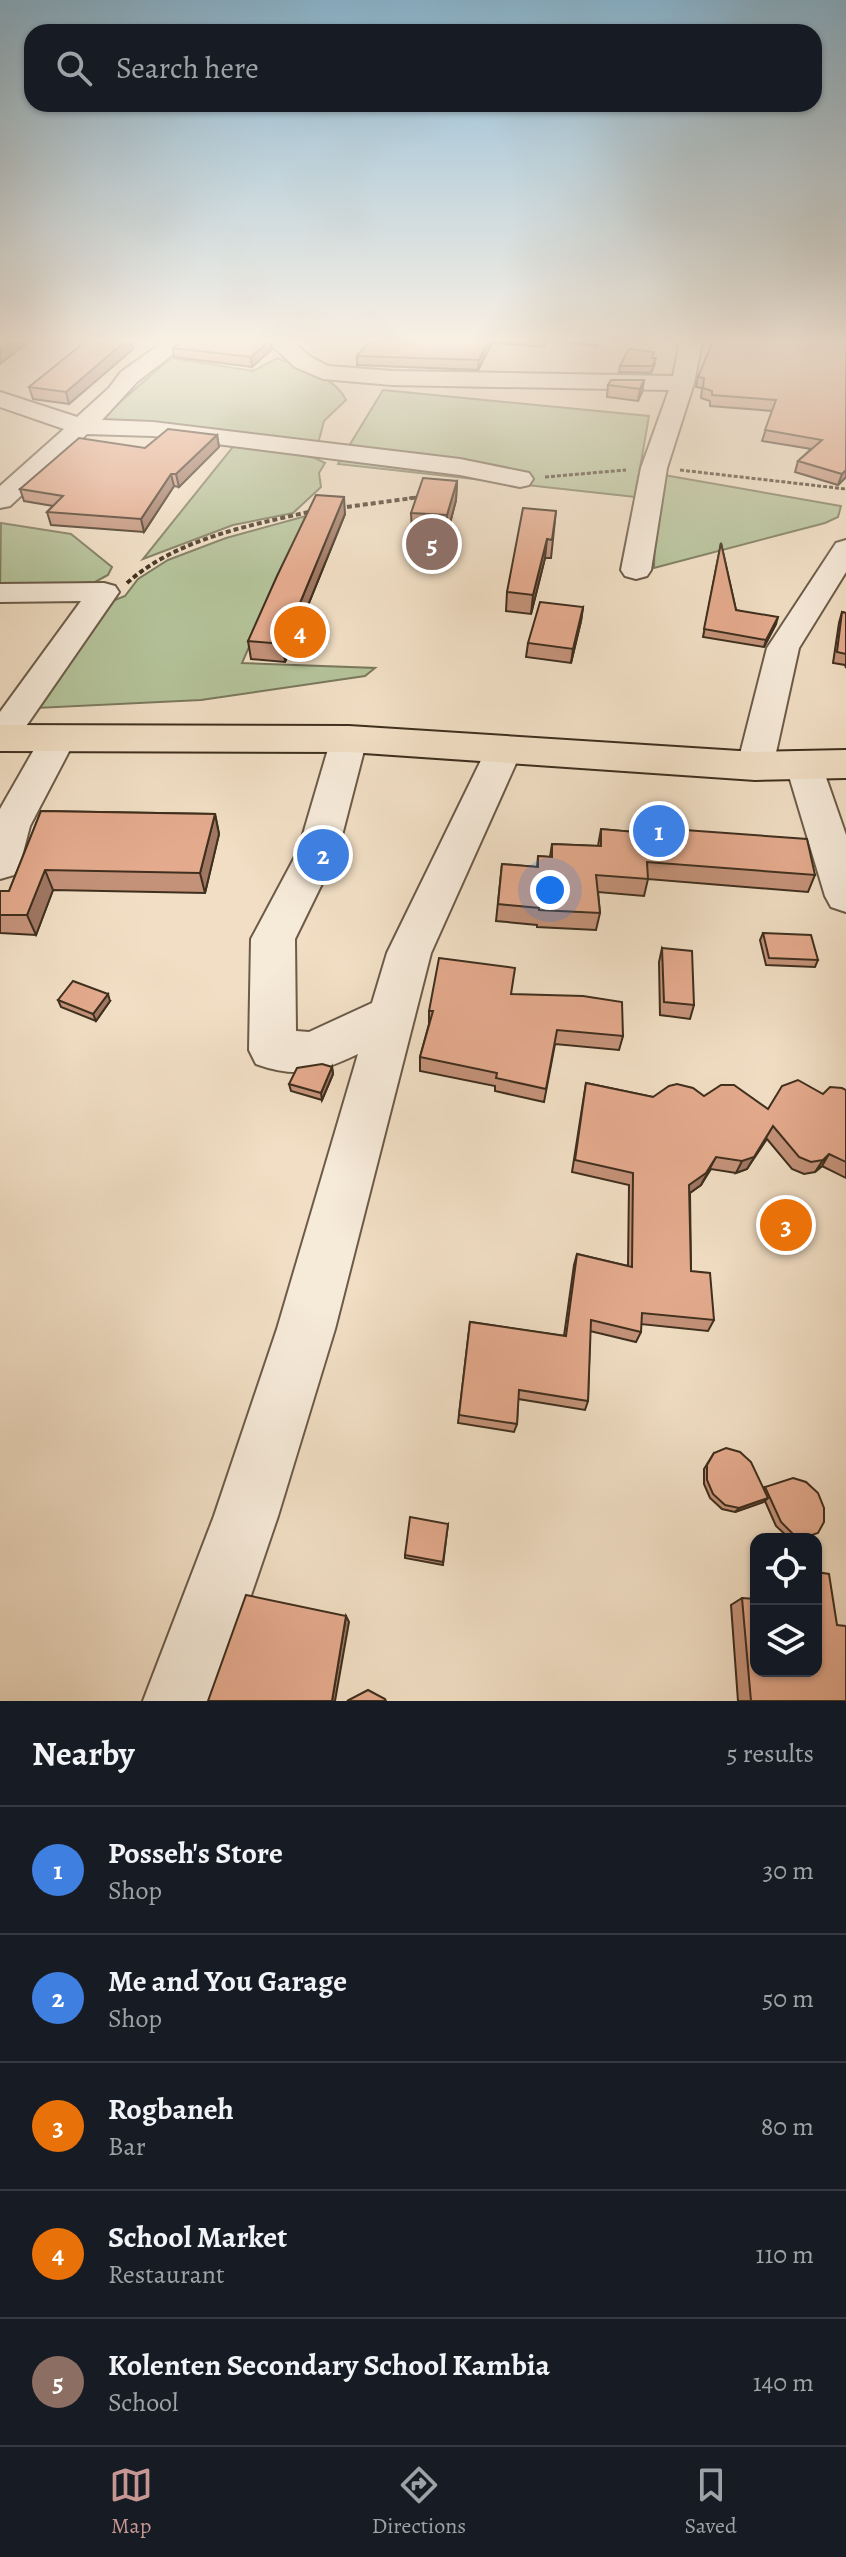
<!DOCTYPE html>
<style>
body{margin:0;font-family:Alegreya,serif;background:#20242c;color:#f1f3f6}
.controls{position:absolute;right:24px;bottom:24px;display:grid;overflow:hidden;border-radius:16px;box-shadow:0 2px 6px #0004}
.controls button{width:72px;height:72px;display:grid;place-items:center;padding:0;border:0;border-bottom:2px solid #363941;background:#171b24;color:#f1f3f6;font:40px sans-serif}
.you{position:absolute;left:550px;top:890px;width:28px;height:28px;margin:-20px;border:6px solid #fff;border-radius:50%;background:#1a73e8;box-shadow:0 0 0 12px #1a73e833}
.badge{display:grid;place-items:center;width:52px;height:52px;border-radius:50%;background:#c59692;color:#fff;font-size:26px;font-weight:700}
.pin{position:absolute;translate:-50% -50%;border:4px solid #fff;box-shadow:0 2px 8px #0006}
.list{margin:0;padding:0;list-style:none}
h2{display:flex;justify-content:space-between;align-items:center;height:104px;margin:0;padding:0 32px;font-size:34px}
h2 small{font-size:26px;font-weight:400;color:#9ea1a6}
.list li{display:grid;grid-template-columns:52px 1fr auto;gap:24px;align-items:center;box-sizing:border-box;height:128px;padding:0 32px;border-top:2px solid #363941}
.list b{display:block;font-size:30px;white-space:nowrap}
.list p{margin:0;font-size:26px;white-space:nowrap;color:#9ea1a6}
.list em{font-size:26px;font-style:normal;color:#9ea1a6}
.icon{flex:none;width:44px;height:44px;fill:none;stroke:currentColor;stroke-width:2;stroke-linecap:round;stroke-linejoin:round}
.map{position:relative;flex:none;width:846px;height:1701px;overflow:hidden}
.search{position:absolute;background:#171b24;box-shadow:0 2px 6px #0004;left:24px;right:24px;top:24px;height:88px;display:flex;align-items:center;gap:20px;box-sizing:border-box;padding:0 28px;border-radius:24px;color:#9ea1a6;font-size:30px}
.sheet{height:744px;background:#171b24}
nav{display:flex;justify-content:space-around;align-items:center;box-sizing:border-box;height:112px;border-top:2px solid #363941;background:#171b24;font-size:22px;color:#9ea1a6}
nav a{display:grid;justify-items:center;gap:4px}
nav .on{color:#c59692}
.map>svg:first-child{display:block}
.green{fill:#b4c299;stroke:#7a785c;stroke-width:2}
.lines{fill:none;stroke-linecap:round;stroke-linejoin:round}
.minor-casing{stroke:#6c5b48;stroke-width:4}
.highway-casing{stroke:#3f2f1e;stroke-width:4}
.path-far1{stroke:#3f2f1e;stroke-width:3;stroke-dasharray:4 2;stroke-linecap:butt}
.path{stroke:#3f2f1e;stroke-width:4;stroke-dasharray:5 3;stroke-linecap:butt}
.minor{fill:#f6ead9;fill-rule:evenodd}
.highway{fill:#f1dec4;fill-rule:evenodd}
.wall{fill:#c49279;stroke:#3f2f1e;stroke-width:2}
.shaded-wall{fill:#a07763;stroke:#3f2f1e;stroke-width:2}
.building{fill:#e4aa8d;stroke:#3f2f1e;stroke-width:2}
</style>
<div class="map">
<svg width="846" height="1701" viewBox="0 0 846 1701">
<rect width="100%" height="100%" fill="#f1dec4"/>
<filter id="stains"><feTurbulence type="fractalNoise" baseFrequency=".0025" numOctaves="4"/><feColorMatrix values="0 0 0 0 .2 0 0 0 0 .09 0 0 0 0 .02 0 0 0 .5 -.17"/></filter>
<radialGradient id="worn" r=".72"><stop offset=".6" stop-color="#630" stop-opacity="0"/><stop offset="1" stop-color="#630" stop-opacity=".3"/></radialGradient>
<g class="green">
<path d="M171,358L253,371L277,358C299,367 336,377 346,400L324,421L318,444L97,422Z"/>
<path d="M383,390L649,416L635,497L338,464Z"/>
<path d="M236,443L315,458L325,463L319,473L321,487L293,513L233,525L143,559Z"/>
<path d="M664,475L841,506L838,517L825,523L654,568L655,528Z"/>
<path d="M306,516L242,663L375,668L365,676L201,700L37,708L110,602L125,596L138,579L168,560L226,538Z"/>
<path d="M1,523L71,534L112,567L108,575L95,582L0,587Z"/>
</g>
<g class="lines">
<defs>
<g id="minor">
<path d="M169,338H194L137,382L102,420L153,422L460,459L529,473L533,479L529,485L520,487L460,475L153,436L87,434L10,506L0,508V486L64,429L0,407V392L77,417L109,388L121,372Z"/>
<path d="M264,338H288L311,357L328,366L392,371L673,376L681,338H703L694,383L667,468L651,570L647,576L636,579L625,576L621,570L641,468L669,390L392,385L323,379L295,367Z"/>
<path d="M846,540V572L799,648L773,766L768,775L755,778L742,775L737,766L767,648L836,543Z"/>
<path d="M104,583L115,586L119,592L13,745L0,749V712L81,601L0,602V584Z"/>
<path d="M349,727L362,731L367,739L338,851L295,939L296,1031L309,1032L372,1003L387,953L486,750L491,741L504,738L517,741L522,750L431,953L335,1329L278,1516L215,1701H143L214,1516L277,1329L358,1054C320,1072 298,1079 256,1064L249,1050L251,939L298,851L331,739L336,731Z"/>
<path d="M57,728L70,732L75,740L30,826L20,864L14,875L0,879V809L44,732Z"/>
<path d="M804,754L817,757L822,766L846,835V912L831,907L825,896L786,766L791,757Z"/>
</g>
<path id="highway" d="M0,725L349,726L755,752L846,750V778L755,780L349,752L0,751Z"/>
</defs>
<use href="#minor" class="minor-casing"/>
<use href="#highway" class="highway-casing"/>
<g class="path-far1">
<path d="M680,470L846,489"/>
<path d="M545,477L626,470"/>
<path d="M409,498L420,497"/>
</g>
<g class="path">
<path d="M339,508L420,497"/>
<path d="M127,583C178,538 248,526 313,511"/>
</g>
<use href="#minor" class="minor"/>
<use href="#highway" class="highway"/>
</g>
<g class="wall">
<path d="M90,338H131L133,349L69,404L33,399L29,387Z"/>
<path d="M372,338H600L597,346L547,340L545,347L492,343L478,370L357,365V356Z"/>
<path d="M846,338V477L838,485L795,472L798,461L811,449L762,441L772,411L710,406V401L701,398L702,388L696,387L698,377Z"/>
<path d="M173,348L272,349L252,367L174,357Z"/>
<path d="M653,358L655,364L651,373L619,372L620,366Z"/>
<path d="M644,380L642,392L638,401L607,397L608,385Z"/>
<path d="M217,435L219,447L179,487L174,486L144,532L51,525L47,512L53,506L24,501L20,489L145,448Z"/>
<path d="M457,481L456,500L447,535L412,532L411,513Z"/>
<path d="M556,511L551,558H545L531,614L506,611L507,592Z"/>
<path d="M345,514L285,662L251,659L248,641Z"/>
<path d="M721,543L736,610L776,624L764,647L703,637Z"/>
<path d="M583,607L581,621L571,663L526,657L528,643Z"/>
<path d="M842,612L846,613V668L845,665L833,663L839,623Z"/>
<path d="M41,811L215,814L219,834L205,893L53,890L36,935L0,933V891H9Z"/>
<path d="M657,828L815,875L808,892L648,879L644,896L598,892L600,913L596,930L537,927V925L496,921L502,864L537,867L538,856L550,857L552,844L598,846L601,829L656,834Z"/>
<path d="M763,933L818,960L815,967L766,965L760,940Z"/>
<path d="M662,948L694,1005L690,1019L660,1015L659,962Z"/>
<path d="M511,994L623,1036L619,1050L555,1044L544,1102L495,1091V1086L420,1071V1057L429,1024V1011Z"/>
<path d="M58,1000L110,1001L96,1021L61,1007Z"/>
<path d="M332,1067L333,1074L322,1100L291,1091L289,1084Z"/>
<path d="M586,1083L653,1097L704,1096L768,1109L823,1094L846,1090V1178L822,1166L815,1172L804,1174L792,1169L767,1139L747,1169L736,1173L711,1169L701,1185L690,1193L691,1271L714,1320L708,1331L641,1324V1332L636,1342L590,1331L588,1401L585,1410L518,1399L517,1424L514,1432L458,1423L470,1322L564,1336L574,1265L577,1254L628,1266L629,1185L572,1172Z"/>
<path d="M714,1453L764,1488L765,1487L813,1537L806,1539H790L776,1526L765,1501L735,1512L722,1509L710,1498L704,1484V1469Z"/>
<path d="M448,1524L443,1565L405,1558V1555Z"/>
<path d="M742,1598L837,1625L846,1701H738L731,1605Z"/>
</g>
<g class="shaded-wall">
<path d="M18,338H34L0,364V351Z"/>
<path d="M129,338H131L133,349L69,404L66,392Z"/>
<path d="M490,338H492V343L478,370L479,360Z"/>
<path d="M271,340L272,349L252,367L251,357Z"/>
<path d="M644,380L642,392L638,401L640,389Z"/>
<path d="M217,435L219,447L179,487L176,474Z"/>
<path d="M846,470V477L838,485L842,474Z"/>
<path d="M171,474L174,486L144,532L141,519Z"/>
<path d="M457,481L456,500L447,535V515Z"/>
<path d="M344,497L345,514L285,662L283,644Z"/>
<path d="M547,539L545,558L531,614L533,595Z"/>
<path d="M583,607L581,621L571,663L573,649Z"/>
<path d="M778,617L776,624L764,647L766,640Z"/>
<path d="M215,814L219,834L205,893L200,873Z"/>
<path d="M45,870L53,890L36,935L27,915Z"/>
<path d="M108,994L110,1001L96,1021L93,1014Z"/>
<path d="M332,1067L333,1074L322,1100L321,1093Z"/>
<path d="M773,1126L747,1169L736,1173L742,1161Z"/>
<path d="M829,1154L822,1166L815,1172L823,1160Z"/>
<path d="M716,1157L701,1185L684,1197L689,1185Z"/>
<path d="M768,1498L764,1502L735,1512L739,1508Z"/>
<path d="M346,1616L349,1622L335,1701H332Z"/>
</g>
<g class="building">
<path d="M0,338H18L0,351Z"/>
<path d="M90,338H129L66,392L29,387Z"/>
<path d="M185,338H269L271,340L251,357L173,348Z"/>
<path d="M372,338H490L479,360L357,356Z"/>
<path d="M714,338H846V470L842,474L798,461L822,440L765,430L776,400L712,395V391L703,388L704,378L698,377Z"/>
<path d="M629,349L654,352L652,358H656L652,366H620Z"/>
<path d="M611,380H644L640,389L608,385Z"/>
<path d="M168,429L217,435L176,474H171L141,519L47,512L63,496L20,489L79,438L145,448Z"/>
<path d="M423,478L457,481L447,515L411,513Z"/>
<path d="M316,495L344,497L283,644L248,641L277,576Z"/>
<path d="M523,508L556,511L552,540L547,539L533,595L507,592Z"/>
<path d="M721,543L736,610L778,617L766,640L704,629Z"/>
<path d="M540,602L583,607L573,649L528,643Z"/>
<path d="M842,612L846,613V654L837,652Z"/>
<path d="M41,811L215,814L200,873L45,870L27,915H0V891H9Z"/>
<path d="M657,828L807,839L815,875L647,862L648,879L596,875L600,913L539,910V908L498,904L502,864L538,867V856L552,857V844L601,846V829L658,834Z"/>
<path d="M763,933L811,935L818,960L769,958Z"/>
<path d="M662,948L692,951L694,1005L664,1002Z"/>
<path d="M439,958L515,968L511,994L583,996L622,1002L623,1036L557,1030L546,1089L496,1078L497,1073L420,1057L433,1011H429Z"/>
<path d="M73,981L108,994L93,1014L58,1000Z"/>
<path d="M322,1064L332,1067L321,1093L289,1084L297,1068Z"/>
<path d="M798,1080L823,1094L830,1087L842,1088L846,1090V1162L829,1154L823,1160L811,1162L799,1157L773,1126L754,1157L742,1161L716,1157L706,1173L689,1185L691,1271L710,1273L714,1320L642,1313L641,1332L591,1320L588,1401L519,1390L517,1424L459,1415L470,1322L566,1336L577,1254L632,1267L633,1173L575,1160L586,1083L653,1097L669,1086L677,1084L693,1088L704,1096L721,1085H734L768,1109L782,1086Z"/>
<path d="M726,1448L740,1452L751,1462L768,1498L739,1508L725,1505L713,1494L707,1480V1465L714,1453Z"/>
<path d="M793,1478L806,1482L818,1493L824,1508V1522L818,1533L800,1539H798L781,1522L765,1487Z"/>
<path d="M410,1517L448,1524L443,1562L405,1555Z"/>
<path d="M816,1572L829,1574L837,1625L846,1626V1701H751L742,1598L756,1599V1671H816Z"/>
<path d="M246,1595L346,1616L332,1701H208Z"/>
<path d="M368,1690L385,1699L386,1701H347Z"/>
</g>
<linearGradient id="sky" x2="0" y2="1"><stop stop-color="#89b7d3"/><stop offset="0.59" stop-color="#f9f0e4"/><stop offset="1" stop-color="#f9f0e4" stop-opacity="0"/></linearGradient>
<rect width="846" height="577" fill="url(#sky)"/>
<rect width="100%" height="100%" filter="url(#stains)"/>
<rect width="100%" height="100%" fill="url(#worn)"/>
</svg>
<div class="controls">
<button><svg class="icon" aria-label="locate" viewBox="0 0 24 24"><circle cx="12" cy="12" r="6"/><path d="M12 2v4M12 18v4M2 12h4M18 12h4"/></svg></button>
<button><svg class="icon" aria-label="layers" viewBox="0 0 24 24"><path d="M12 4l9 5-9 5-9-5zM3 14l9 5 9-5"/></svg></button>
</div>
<div class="you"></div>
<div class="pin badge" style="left:659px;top:831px;background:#3f7fe0">1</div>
<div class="pin badge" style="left:323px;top:855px;background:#3f7fe0">2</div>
<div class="pin badge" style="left:786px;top:1225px;background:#e8710a">3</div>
<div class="pin badge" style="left:300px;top:632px;background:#e8710a">4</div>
<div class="pin badge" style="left:432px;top:544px;background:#8d6e63">5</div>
<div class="search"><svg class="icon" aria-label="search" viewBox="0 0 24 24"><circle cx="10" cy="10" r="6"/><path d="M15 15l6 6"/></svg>Search here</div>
</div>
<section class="sheet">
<h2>Nearby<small>5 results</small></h2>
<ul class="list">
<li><span class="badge" style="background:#3f7fe0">1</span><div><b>Posseh's Store</b><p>Shop</p></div><em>30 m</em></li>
<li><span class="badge" style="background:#3f7fe0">2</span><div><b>Me and You Garage</b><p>Shop</p></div><em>50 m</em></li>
<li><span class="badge" style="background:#e8710a">3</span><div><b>Rogbaneh</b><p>Bar</p></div><em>80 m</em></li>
<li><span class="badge" style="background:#e8710a">4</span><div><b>School Market</b><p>Restaurant</p></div><em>110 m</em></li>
<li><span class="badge" style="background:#8d6e63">5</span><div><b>Kolenten Secondary School Kambia</b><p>School</p></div><em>140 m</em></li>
</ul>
</section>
<nav>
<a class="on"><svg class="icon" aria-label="map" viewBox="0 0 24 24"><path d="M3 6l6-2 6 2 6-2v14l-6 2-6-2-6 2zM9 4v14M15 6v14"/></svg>Map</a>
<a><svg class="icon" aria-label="directions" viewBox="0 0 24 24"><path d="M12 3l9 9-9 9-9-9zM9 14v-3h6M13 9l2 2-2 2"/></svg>Directions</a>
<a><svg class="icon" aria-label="saved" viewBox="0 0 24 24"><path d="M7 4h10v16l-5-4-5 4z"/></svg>Saved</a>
</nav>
